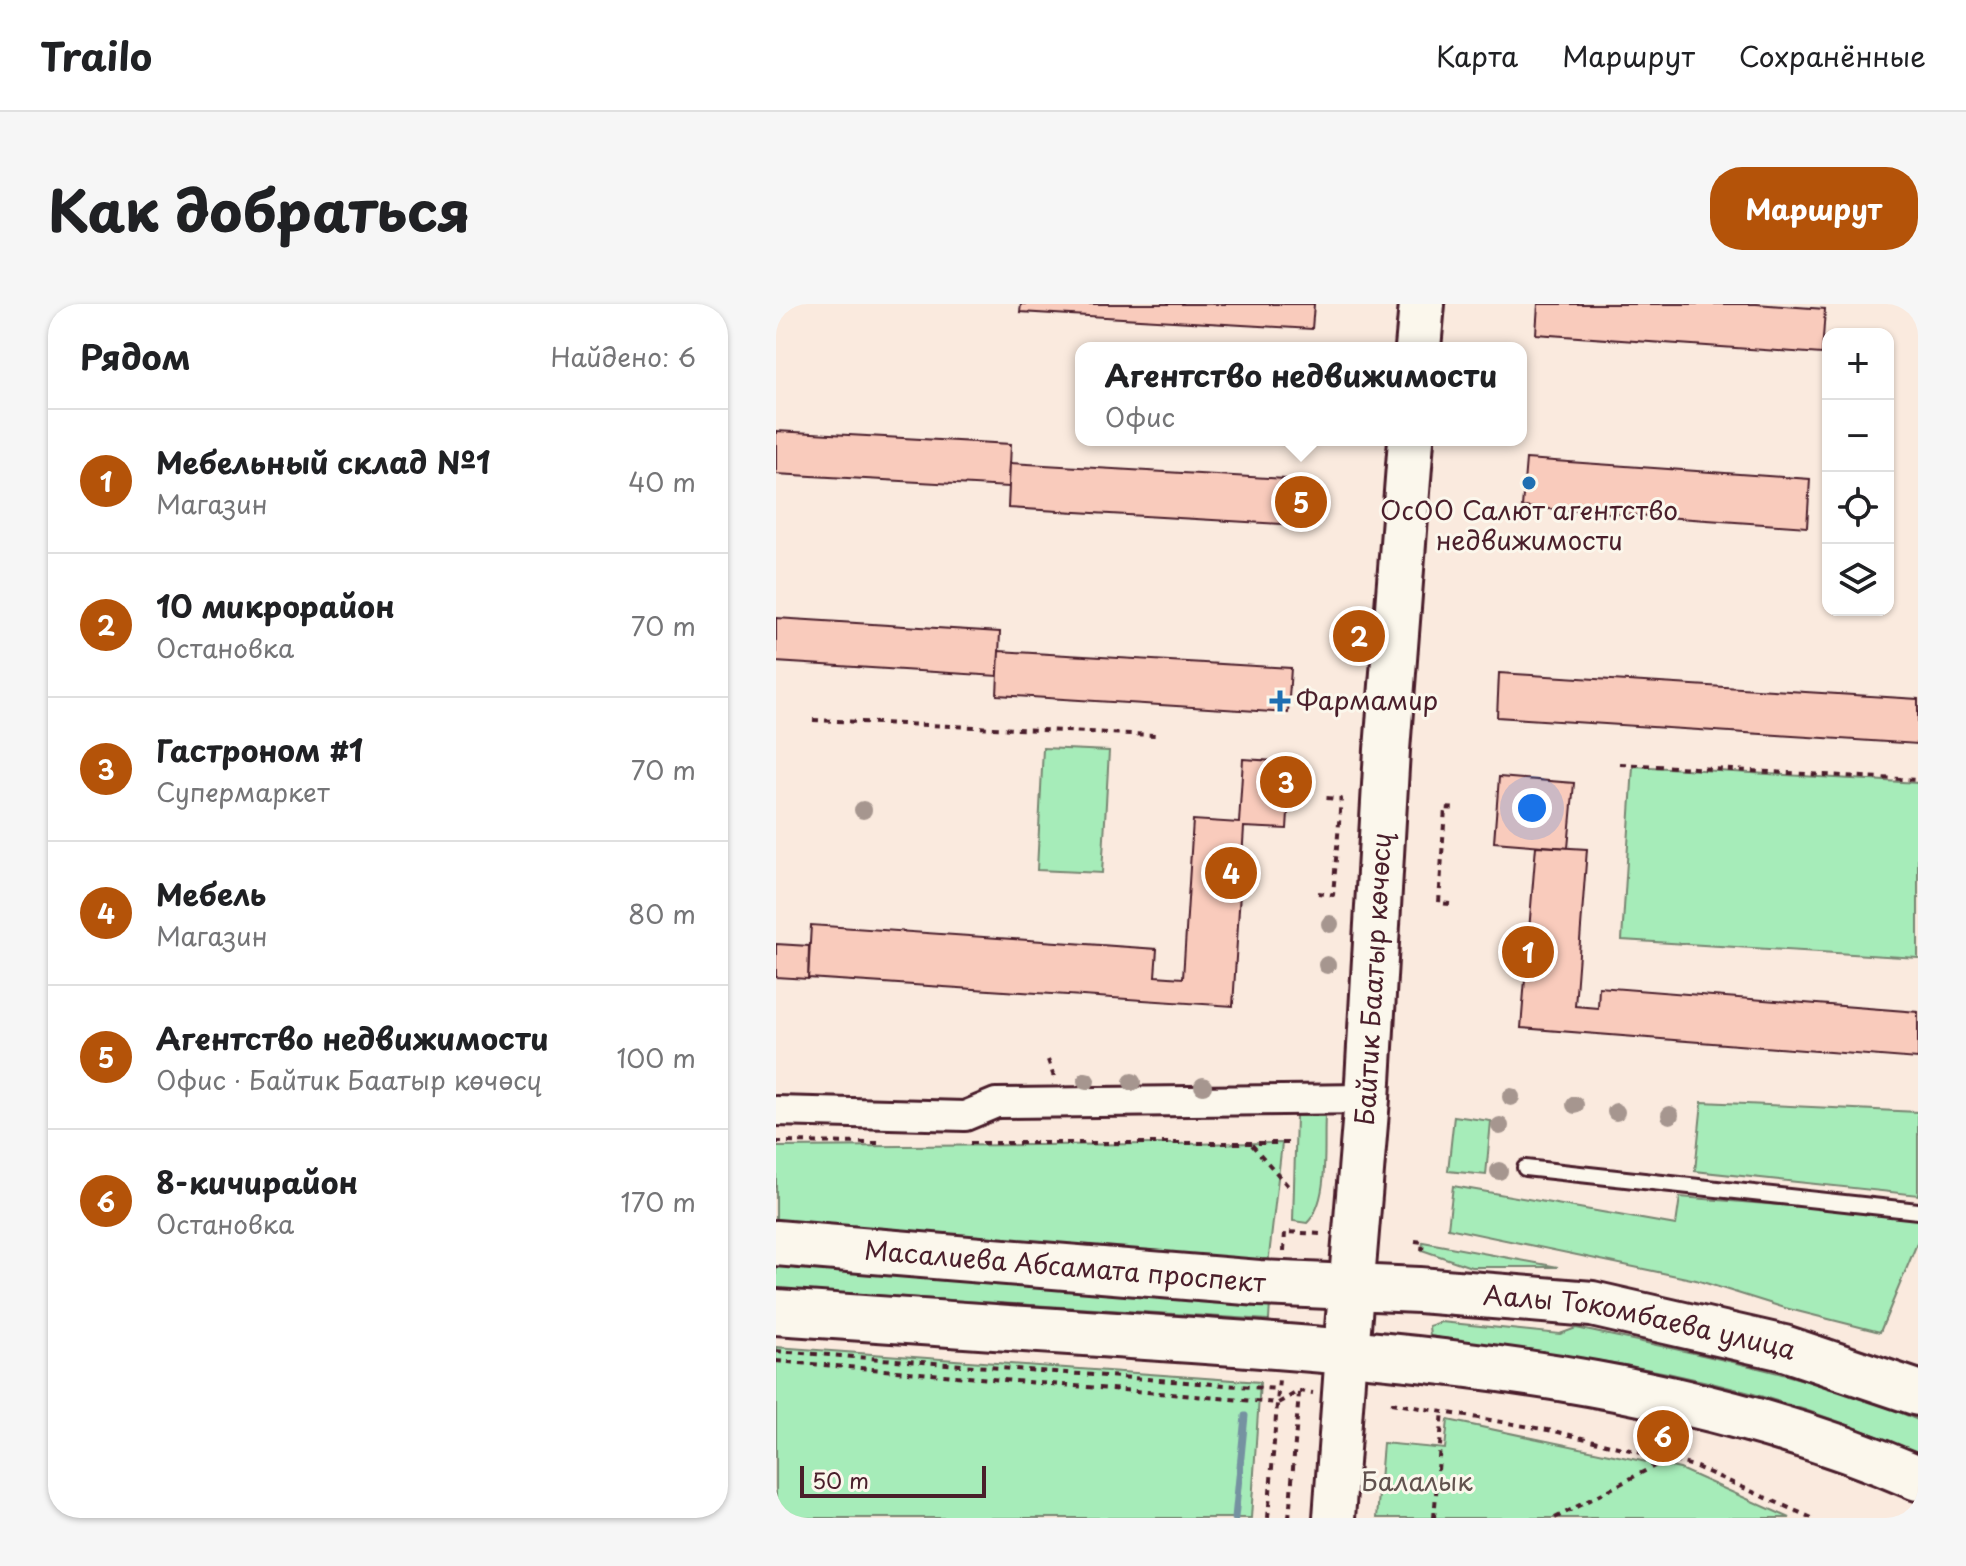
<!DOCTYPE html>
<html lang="ru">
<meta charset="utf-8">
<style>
body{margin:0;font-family:"Playpen Sans",sans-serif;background:#f6f6f6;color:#202124}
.controls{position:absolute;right:24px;top:24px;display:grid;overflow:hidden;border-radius:16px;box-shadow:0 2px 6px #0004}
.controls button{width:72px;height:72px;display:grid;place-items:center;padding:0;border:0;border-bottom:2px solid #e0e0e0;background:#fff;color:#202124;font:40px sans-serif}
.scale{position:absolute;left:24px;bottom:20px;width:186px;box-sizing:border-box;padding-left:8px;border:4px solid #4a1f2b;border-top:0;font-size:22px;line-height:28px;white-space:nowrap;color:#4a1f2b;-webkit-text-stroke:6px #fbf7ec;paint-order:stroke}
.you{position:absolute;left:756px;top:504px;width:28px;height:28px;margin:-20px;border:6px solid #fff;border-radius:50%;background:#1a73e8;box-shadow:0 0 0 12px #1a73e833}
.badge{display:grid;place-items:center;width:52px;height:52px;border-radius:50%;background:#b45309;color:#fff;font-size:26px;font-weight:700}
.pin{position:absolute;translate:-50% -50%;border:4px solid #fff;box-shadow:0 2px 8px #0006}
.popup{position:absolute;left:299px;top:38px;width:452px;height:104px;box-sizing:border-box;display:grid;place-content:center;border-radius:16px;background:#fff;filter:drop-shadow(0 2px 6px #0005);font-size:26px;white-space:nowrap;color:#757577}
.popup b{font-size:30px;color:#202124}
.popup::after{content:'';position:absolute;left:50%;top:100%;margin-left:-16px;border:16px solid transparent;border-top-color:#fff}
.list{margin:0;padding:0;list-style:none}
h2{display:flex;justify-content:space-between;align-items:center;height:104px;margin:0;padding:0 32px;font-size:34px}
h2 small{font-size:26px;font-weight:400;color:#757577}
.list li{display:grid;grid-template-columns:52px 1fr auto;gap:24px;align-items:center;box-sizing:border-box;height:144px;padding:0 32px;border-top:2px solid #e0e0e0}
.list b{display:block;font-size:30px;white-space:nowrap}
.list p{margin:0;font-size:26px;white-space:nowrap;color:#757577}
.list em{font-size:26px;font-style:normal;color:#757577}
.icon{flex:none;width:44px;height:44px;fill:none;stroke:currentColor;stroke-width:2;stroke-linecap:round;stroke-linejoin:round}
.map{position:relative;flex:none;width:1142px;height:1214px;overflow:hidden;border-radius:32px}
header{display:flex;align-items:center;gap:48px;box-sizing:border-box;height:112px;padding:0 40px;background:#fff;border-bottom:2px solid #e0e0e0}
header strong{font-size:38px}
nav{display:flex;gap:44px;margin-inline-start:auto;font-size:28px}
.intro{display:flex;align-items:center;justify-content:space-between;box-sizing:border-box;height:192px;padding:0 48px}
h1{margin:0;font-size:56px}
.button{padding:20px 36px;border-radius:32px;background:#b45309;color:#fff;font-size:28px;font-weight:700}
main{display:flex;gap:48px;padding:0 48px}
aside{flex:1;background:#fff;border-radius:32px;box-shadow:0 2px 6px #0004}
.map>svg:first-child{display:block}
.green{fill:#a6ecb9;stroke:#788672;stroke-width:2}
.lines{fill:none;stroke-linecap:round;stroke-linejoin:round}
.stream{stroke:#7592a1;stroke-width:7}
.building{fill:#f9cbbc;stroke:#4a1f2b;stroke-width:2}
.service-casing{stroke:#4a1f2b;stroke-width:20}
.minor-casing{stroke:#4a1f2b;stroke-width:34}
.secondary-casing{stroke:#4a1f2b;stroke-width:46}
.primary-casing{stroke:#4a1f2b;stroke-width:50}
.path{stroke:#4a1f2b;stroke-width:4;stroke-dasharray:6 6;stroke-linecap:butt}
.service{stroke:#fbf7ec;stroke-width:14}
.minor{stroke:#fbf7ec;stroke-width:28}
.secondary{stroke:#fbf7ec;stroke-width:40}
.primary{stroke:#fbf7ec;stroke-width:44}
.tree{fill:#a6968f}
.poi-dot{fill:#1f6fb2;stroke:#fbf7ec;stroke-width:3}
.labels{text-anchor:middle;stroke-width:6;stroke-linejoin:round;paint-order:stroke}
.poi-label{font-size:26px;fill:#4a1f2b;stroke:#fbf7ec}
.street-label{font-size:26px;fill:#4a1f2b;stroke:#fbf7ec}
.park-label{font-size:26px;fill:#61524e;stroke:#fbf7ec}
</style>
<header>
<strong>Trailo</strong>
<nav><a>Карта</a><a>Маршрут</a><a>Сохранённые</a></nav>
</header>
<div class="intro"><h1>Как добраться</h1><a class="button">Маршрут</a></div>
<main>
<aside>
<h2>Рядом<small>Найдено: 6</small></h2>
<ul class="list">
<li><span class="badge">1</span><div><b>Мебельный склад №1</b><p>Магазин</p></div><em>40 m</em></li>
<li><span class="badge">2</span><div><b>10 микрорайон</b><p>Остановка</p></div><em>70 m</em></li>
<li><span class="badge">3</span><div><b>Гастроном #1</b><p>Супермаркет</p></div><em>70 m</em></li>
<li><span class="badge">4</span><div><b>Мебель</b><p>Магазин</p></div><em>80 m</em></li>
<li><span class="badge">5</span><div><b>Агентство недвижимости</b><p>Офис · Байтик Баатыр көчөсү</p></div><em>100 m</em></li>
<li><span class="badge">6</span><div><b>8-кичирайон</b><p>Остановка</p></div><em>170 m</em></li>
</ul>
</aside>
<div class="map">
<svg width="1142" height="1214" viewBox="0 0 1142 1214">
<rect width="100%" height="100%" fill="#faeade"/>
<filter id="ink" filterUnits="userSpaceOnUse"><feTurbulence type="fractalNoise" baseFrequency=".0125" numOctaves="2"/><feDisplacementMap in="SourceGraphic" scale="16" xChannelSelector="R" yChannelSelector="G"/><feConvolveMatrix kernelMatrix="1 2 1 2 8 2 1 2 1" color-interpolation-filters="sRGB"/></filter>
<g filter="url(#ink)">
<g class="green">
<path d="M267,444L333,447L326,569L261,566Z"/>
<path d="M857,462L1142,479V654L846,636Z"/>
<path d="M926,798L1142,808V891L919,867Z"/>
<path d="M520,812H549C547,843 554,896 531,919L517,917Z"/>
<path d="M678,812L715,817L710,871L672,867Z"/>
<path d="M506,839L492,961L0,922V843Z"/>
<path d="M677,882L900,921L904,893L1142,912V937L1104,1028L1009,1004L920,976L672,924Z"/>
<path d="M647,938L782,963H695L646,946Z"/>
<path d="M0,961L494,999L493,1016L0,985Z"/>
<path d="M665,1018L784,1030L800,1024C915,1049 1033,1069 1142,1116V1149C1050,1109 954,1079 854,1062C788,1050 720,1044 654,1032L653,1022Z"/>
<path d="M0,1043L484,1078L475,1214H0Z"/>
<path d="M672,1116L904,1165L1014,1214H601L607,1139L669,1145Z"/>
</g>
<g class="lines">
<path class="stream" d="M459,1214L469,1112"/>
</g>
<g class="building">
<path d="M245,0H538L536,25L244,8Z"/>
<path d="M762,0H980L1049,5L1046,50L760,30Z"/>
<path d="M0,127L235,140L233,183L0,170Z"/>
<path d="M750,155L1034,175L1031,223L746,203Z"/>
<path d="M234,159L526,176L524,221L232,204Z"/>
<path d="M0,314L224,328L222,372L0,358Z"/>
<path d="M223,347L515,364L512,409L221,391Z"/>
<path d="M723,369L1142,395V440L721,413Z"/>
<path d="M467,455L515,458L511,525L468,523L457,702L32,674L35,621L381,645L379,672L407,674L417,516L463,519Z"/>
<path d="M723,473L798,479L792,544L718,538Z"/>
<path d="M760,542L811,545L799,702L822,704L823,683L1142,708V755L745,724Z"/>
<path d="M0,640L33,642L32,675L0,673Z"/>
</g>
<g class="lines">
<defs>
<path id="service" d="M749,864L1142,907"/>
<path id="minor" d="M0,807L189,812L220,799L591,795"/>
<path id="secondary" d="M558,1214L570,1048"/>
<g id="primary">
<path d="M642,44L646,0"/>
<path id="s1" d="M0,939L483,979L643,986L816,1000L1008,1044L1142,1089"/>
<path d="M0,1008C139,1018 277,1027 416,1036C662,1053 913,1075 1142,1174"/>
<path id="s2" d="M570,1048L591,795L611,446L635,136"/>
</g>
</defs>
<use href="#service" class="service-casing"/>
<use href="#minor" class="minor-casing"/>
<use href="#secondary" class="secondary-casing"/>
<use href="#primary" class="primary-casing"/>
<g class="path">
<path d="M37,416L379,431"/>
<path d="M844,460L1142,476"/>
<path d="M542,589L557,591L565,495L550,494"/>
<path d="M674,600L663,599L669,504L682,505"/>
<path d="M272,756L278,773"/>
<path d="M0,838L102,839"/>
<path d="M194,839H514"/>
<path d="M476,841L512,882"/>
<path d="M639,937L647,938L646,946"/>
<path d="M508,947L509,928L545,930"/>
<path d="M0,1047L502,1085"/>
<path d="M0,1057L502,1099L523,1087L537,1089"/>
<path d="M615,1099L778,1127L918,1162L1036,1214"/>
<path d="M492,1214L503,1075"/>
<path d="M513,1214L523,1089"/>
<path d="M658,1214L667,1106"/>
<path d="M779,1214L890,1156"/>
</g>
<use href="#service" class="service"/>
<use href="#minor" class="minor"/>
<use href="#secondary" class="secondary"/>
<use href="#primary" class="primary"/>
</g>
<g class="tree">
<circle cx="87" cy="506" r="9"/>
<circle cx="554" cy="620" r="9"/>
<circle cx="551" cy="661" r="9"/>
<circle cx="310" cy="777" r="9"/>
<circle cx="356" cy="778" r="9"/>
<circle cx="427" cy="782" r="9"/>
<circle cx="735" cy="793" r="9"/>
<circle cx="799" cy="801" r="9"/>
<circle cx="840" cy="808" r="9"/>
<circle cx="894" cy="811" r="9"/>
<circle cx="724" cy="822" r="9"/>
<circle cx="723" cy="867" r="9"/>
</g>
</g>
<g class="poi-dot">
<circle cx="753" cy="179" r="8"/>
<path d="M500 385h8v8h8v8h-8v8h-8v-8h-8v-8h8z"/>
</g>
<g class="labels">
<g class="poi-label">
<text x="753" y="216">ОсОО Салют агентство<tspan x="753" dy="30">недвижимости</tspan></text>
<text x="520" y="406" text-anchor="start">Фармамир</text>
</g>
<g class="street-label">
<text dy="9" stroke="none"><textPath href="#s2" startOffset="374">Байтик Баатыр көчөсү</textPath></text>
<text dy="9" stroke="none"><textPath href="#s1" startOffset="290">Масалиева Абсамата проспект</textPath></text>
<text dy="9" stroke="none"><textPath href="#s1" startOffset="868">Аалы Токомбаева улица</textPath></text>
</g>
<g class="park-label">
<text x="641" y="1187">Балалык</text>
</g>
</g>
</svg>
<div class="controls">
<button>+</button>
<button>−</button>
<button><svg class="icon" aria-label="locate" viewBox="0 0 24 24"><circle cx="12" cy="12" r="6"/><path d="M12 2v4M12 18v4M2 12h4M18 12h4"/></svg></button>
<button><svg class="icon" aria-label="layers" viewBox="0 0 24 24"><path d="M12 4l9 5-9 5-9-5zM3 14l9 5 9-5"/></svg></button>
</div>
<div class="scale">50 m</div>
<div class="you"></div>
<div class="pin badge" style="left:752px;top:648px">1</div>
<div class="pin badge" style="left:583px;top:332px">2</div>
<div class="pin badge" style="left:510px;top:478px">3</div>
<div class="pin badge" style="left:455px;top:569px">4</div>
<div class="pin badge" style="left:525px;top:198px">5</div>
<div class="popup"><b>Агентство недвижимости</b>Офис</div>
<div class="pin badge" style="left:887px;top:1132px">6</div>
</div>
</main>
